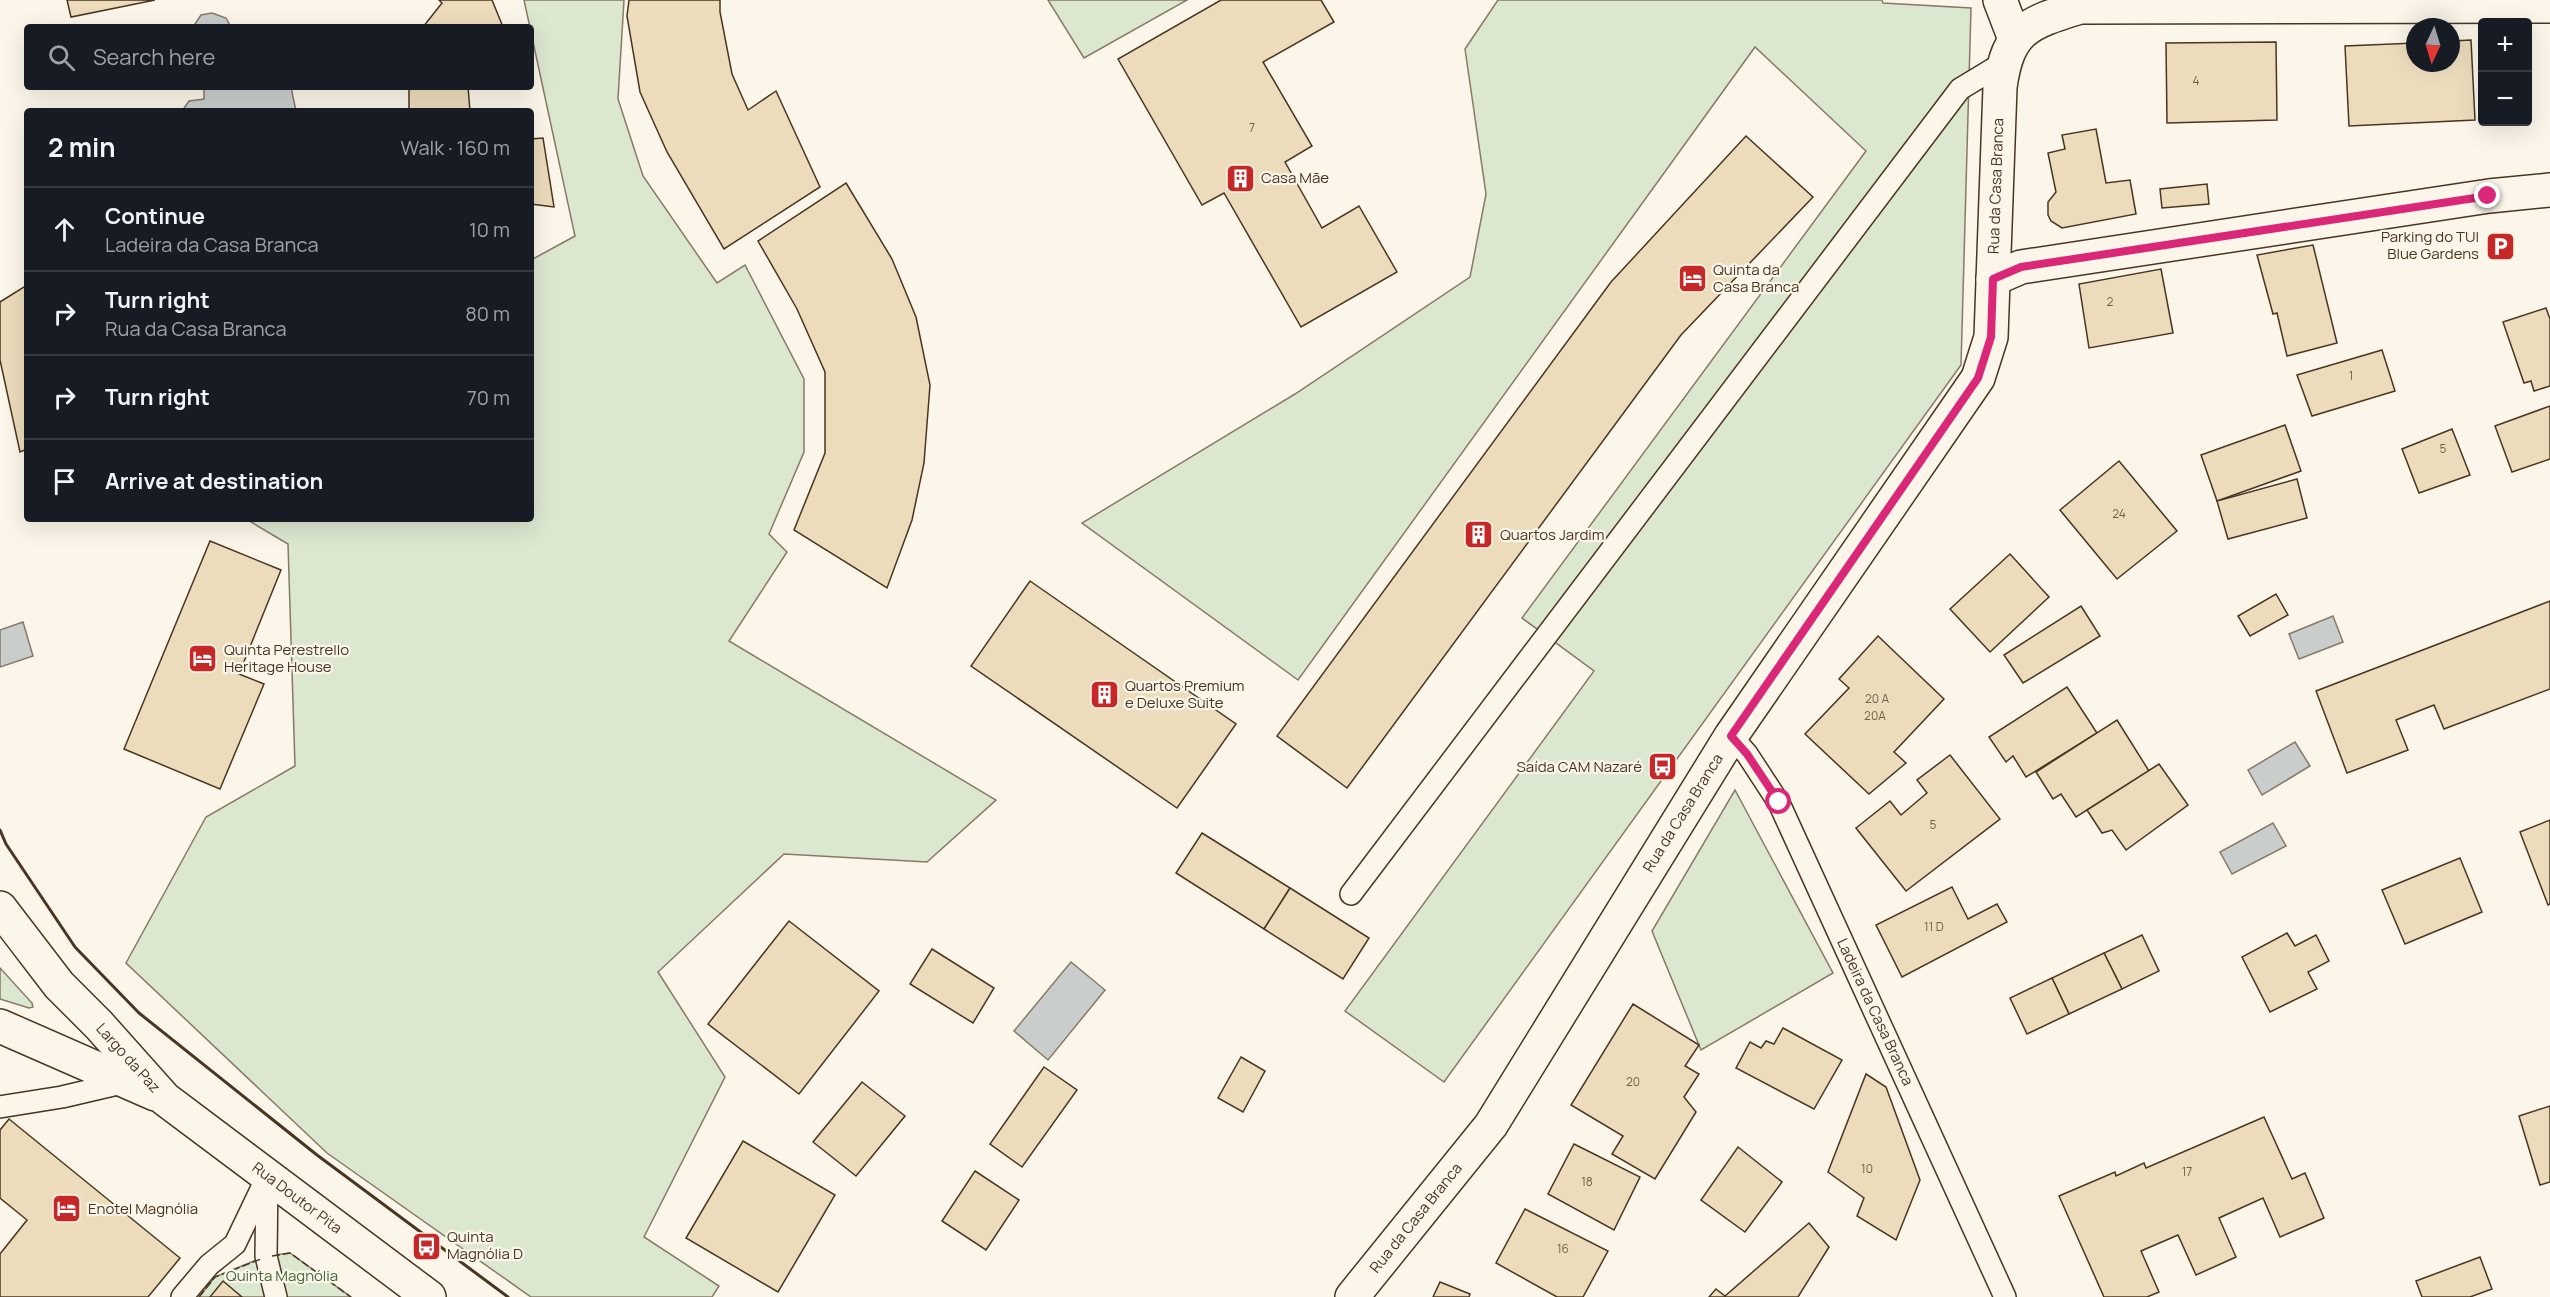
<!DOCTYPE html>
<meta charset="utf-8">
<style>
body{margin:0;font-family:Manrope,sans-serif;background:#242831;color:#f1f3f6}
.controls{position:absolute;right:18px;top:18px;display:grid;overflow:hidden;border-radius:6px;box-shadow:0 6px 24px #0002}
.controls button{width:54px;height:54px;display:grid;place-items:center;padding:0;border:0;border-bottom:2px solid #363941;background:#171b24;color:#f1f3f6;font:30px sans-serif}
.compass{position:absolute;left:2406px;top:18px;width:54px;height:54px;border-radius:50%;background:#171b24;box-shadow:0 6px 24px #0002;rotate:184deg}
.stop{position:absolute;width:18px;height:18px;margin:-14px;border:4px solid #db2777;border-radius:50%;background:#fff}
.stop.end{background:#db2777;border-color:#fff;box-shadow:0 2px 6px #0008}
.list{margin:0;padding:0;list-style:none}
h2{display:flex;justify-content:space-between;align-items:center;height:78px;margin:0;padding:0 24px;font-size:26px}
h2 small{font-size:20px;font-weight:400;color:#9ea1a6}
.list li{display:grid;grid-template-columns:39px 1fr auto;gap:18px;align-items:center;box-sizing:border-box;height:84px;padding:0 24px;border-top:2px solid #363941}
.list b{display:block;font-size:22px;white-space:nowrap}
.list p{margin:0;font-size:20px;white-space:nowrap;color:#9ea1a6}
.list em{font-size:20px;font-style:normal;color:#9ea1a6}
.icon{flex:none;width:33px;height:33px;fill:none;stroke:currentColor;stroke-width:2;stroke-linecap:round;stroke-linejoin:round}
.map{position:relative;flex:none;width:2550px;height:1297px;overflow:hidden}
.search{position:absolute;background:#171b24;box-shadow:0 6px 24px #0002;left:24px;top:24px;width:510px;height:66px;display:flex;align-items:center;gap:15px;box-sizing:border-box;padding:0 21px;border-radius:6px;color:#9ea1a6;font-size:22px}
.panel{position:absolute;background:#171b24;box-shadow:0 6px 24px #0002;left:24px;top:108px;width:510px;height:414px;border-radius:6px}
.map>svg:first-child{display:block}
.green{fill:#dce7d0;stroke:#887966;stroke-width:1.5}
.water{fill:#c9cecd;stroke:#887966;stroke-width:1.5}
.building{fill:#ecdcbc;stroke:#4a3520;stroke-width:1.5}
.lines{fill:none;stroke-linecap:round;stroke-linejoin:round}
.service-casing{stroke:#4a3520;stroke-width:24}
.minor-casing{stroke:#4a3520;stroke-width:36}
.tertiary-casing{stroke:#4a3520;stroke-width:36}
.secondary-casing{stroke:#4a3520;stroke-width:36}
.service{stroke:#fbf6e9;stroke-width:21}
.minor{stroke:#fbf6e9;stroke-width:33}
.tertiary{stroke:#fbf6e9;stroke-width:33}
.secondary{stroke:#fbf6e9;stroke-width:33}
.fence{stroke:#4a3520;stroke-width:1.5;stroke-dasharray:8 3;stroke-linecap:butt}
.wall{stroke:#4a3520;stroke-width:3}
.route{stroke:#db2777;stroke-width:8}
.labels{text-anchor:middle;stroke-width:4.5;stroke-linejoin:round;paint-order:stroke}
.number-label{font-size:12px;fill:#725f47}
.poi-label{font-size:15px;fill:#4a3520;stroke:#fbf6e9;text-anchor:start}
.street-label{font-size:15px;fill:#4a3520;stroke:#fbf6e9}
.park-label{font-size:15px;fill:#436837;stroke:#fbf6e9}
</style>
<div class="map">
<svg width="2550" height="1297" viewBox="0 0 2550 1297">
<rect width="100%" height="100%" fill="#fbf6e9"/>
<g class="green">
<path d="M524,0H624L618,99L643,176L717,283L745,265L804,379V452L769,534L787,552L729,641L996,800L927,862L784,854L658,972L725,1077L644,1237L719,1286L712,1297H531L327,1153L126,963L206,817L295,766L288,544L246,519H531V260L575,236Z"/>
<path d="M1048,0H1187L1084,58Z"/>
<path d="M1498,0H1882L1883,3L1971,8L1961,365L1444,1082L1345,1011L1594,671L1522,618L1866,151L1755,47L1298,680L1082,523L1295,394L1470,277L1486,194L1465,49Z"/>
<path d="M1735,790L1833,973L1701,1050L1652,931Z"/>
<path d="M0,968L32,1003L33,1007L29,1008L0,999Z"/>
<path d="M290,1253L351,1297H199L215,1277L266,1256Z"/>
</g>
<g class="water">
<path d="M212,13L226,18L231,27H193L201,15Z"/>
<path d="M204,87H291L296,111H182L189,101L204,99Z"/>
<path d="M2333,616L2343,642L2299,659L2289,634Z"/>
<path d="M23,622L33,656L0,667V630Z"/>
<path d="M2295,742L2310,766L2262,795L2248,770Z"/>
<path d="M2273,823L2286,846L2232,874L2220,852Z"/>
<path d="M1071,962L1105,990L1048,1060L1014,1031Z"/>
</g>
<g class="building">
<path d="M67,0H155L71,17Z"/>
<path d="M439,0H492L503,27H423L442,3Z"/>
<path d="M629,0H720V12L732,74L748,110L776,91L820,187L724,249L667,152L640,92L627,16Z"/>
<path d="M1221,0H1321L1334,22L1263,62L1312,146L1285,162L1322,228L1359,206L1397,272L1301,327L1224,193L1202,205L1118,59Z"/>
<path d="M2471,40L2475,120L2349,126L2345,46L2415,43V63H2451V41Z"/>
<path d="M2276,42L2277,120L2167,123L2166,43Z"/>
<path d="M409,87H468L470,111H409Z"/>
<path d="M2096,129L2106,183L2130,180L2136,214L2062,228L2051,221L2048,215V202L2056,192L2048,153L2065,149L2062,135Z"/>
<path d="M1746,136L1813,197L1681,335L1347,788L1277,736L1611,282Z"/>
<path d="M543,138L554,207L531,204V139Z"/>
<path d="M846,183L892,259L916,317L930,385L924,463L912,520L887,588L794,530L825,453V372L797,309L758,241Z"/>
<path d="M2207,184L2209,204L2162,208L2160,189Z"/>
<path d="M2313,245L2337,343L2287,356L2277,313L2273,314L2257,255Z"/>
<path d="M2161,269L2173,333L2089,348L2079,284Z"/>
<path d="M27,285V449L20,452L0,360V302Z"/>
<path d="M2546,308L2550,319V386L2534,391L2531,381L2524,383L2503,322Z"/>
<path d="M2382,350L2395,391L2312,416L2297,375Z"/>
<path d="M2550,406V459L2512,472L2495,426Z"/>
<path d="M2285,425L2301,471L2217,501L2201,455Z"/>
<path d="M2452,429L2470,475L2419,493L2402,449Z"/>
<path d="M2119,461L2177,531L2117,579L2060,510Z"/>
<path d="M2297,479L2307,518L2228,539L2217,501Z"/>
<path d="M210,541L281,570L239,674L264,684L220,789L124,749Z"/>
<path d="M2010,554L2049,597L1990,652L1950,609Z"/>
<path d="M1030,581L1236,724L1177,808L971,666Z"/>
<path d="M2276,594L2288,615L2250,636L2238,616Z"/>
<path d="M2550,601V689L2444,729L2434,705L2396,720L2408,750L2347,773L2316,691Z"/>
<path d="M2081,606L2100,636L2023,683L2004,655Z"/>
<path d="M1878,636L1944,699L1894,752L1906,763L1869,794L1805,734L1849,688L1839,679Z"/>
<path d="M2067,687L2097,733L2026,777L2013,756L2006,762L1989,737Z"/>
<path d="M2117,720L2149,771L2076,817L2061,794L2053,799L2036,772Z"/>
<path d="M1950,755L2000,819L1906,891L1856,828L1890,801L1901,815L1927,793L1917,780Z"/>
<path d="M2159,764L2188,805L2126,850L2112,830L2102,833L2087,810Z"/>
<path d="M2550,820V904L2548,905L2520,832Z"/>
<path d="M1202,833L1290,888L1264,929L1176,873Z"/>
<path d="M2460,858L2482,912L2405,944L2382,890Z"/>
<path d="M1952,887L1968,919L1997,904L2007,922L1902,977L1876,925Z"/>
<path d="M1290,888L1369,938L1343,979L1264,929Z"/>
<path d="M789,921L879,991L799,1094L708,1024Z"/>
<path d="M2287,933L2295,946L2316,935L2329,961L2308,972L2317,989L2270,1012L2242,957Z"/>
<path d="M2142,935L2159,971L2122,989L2104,953Z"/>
<path d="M932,949L994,988L973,1023L910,984Z"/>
<path d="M2104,953L2122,989L2069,1014L2052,978Z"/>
<path d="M2052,978L2069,1014L2027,1034L2010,998Z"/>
<path d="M1633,1004L1699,1045L1685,1066L1699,1074L1684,1097L1696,1112L1655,1179L1612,1154L1623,1136L1571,1105Z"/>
<path d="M1783,1028L1842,1060L1814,1109L1736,1068L1750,1042L1761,1048L1766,1041L1774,1044Z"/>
<path d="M1241,1057L1265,1071L1243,1112L1218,1098Z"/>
<path d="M1044,1067L1077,1090L1022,1167L990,1144Z"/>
<path d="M1866,1074L1886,1087L1920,1180L1896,1240L1857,1216L1864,1198L1828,1172Z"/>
<path d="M862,1082L905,1116L856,1176L813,1142Z"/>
<path d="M2550,1106V1182L2540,1185L2519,1116Z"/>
<path d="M2264,1117L2292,1179L2305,1173L2324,1218L2280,1237L2263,1198L2219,1218L2236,1257L2196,1275L2178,1235L2141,1251L2159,1292L2147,1297H2104L2059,1196L2115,1172L2116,1176L2144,1163L2146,1168Z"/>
<path d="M9,1119L180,1258L148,1297H0V1254L27,1220L0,1198V1130Z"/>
<path d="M743,1141L835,1195L778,1292L686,1238Z"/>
<path d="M1574,1144L1640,1177L1614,1230L1548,1194Z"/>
<path d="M1738,1147L1782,1182L1745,1232L1701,1200Z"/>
<path d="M975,1171L1019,1200L986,1250L942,1221Z"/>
<path d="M1525,1209L1608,1251L1583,1297H1557L1496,1263Z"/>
<path d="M1809,1223L1829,1247L1798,1297H1709L1716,1289L1725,1296Z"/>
<path d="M2480,1257L2492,1289L2470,1297H2422L2416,1281Z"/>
<path d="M223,1281L242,1297H210Z"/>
<path d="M1440,1282L1470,1294L1469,1297H1433Z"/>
</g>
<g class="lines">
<defs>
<g id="service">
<path d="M1731,736L1747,754L1779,803L2005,1297"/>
<path d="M1351,894L1960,89L2003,63"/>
<path d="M0,1107L62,1097L126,1082"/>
<path d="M267,1182L266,1256L276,1297"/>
<path d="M182,1297L209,1265L235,1244L268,1175"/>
</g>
<g id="minor">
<path d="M2000,0L2015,39"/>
<path d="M1993,279L2021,267L2489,196L2550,190"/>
</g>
<path id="tertiary" d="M1352,1297L1491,1125L1731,736L1978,378L1991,337L2000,87C2008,29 2028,23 2080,7L2550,6"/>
<g id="secondary">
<path d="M0,908L59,985L99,1025L165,1099L429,1297"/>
<path d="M0,1026L155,1094"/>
</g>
</defs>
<use href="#service" class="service-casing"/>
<use href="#minor" class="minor-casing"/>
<use href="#tertiary" class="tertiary-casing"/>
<use href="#secondary" class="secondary-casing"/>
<use href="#service" class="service"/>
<use href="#minor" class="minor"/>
<use href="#tertiary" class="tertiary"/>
<use href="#secondary" class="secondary"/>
<g class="fence">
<path d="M272,1256L290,1253L351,1297"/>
<path d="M199,1297L215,1277L261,1259"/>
</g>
<path class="wall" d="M0,830L6,844L75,947L139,1013L317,1155L508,1297"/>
</g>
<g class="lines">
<path class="route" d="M1779,802L1747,754L1731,736L1978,378L1991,337L1993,279L2021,267L2488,196"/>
</g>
<defs>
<symbol id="building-square" viewBox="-11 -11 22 22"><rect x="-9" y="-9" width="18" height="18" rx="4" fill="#c62828" stroke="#fbf6e9"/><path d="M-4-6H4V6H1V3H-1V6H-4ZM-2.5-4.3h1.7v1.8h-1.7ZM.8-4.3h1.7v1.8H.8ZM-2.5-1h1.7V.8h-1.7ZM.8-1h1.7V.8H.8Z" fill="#fff"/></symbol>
<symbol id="parking-square" viewBox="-11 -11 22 22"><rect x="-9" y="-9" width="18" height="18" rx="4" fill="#c62828" stroke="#fbf6e9"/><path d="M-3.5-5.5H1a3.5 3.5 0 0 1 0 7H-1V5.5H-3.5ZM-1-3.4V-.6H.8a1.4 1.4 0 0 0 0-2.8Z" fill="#fff"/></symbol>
<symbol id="hotel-square" viewBox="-11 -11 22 22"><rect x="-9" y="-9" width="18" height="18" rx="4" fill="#c62828" stroke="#fbf6e9"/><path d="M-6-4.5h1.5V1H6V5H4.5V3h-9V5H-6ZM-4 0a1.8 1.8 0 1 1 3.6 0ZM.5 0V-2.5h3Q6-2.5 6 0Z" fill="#fff"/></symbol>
<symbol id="bus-square" viewBox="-11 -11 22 22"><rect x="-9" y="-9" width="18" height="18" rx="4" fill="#c62828" stroke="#fbf6e9"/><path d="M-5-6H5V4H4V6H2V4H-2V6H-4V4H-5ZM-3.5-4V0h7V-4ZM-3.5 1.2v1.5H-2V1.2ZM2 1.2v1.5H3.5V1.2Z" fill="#fff"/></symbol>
</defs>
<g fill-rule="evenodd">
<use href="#building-square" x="1224" y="162" width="33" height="33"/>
<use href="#parking-square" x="2484" y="230" width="33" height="33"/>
<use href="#hotel-square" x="1676" y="262" width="33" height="33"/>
<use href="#building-square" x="1462" y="518" width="33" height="33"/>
<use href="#hotel-square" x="186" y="642" width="33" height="33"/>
<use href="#building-square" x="1088" y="678" width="33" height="33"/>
<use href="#bus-square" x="1646" y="750" width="33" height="33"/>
<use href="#hotel-square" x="50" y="1192" width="33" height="33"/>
<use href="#bus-square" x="410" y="1230" width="33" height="33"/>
</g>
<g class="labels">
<g class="number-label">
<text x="2196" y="85">4</text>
<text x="1252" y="132">7</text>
<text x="2110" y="306">2</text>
<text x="2351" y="380">1</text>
<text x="2443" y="453">5</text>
<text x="2119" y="518">24</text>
<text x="1877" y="703">20 A</text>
<text x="1875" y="720">20A</text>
<text x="1933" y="829">5</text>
<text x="1934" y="931">11 D</text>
<text x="1633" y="1086">20</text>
<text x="1867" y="1173">10</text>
<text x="2187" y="1176">17</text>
<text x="1587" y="1186">18</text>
<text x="1563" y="1253">16</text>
</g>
<g class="poi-label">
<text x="1261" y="183">Casa Mãe</text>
<text x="2479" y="242" text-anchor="end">Parking do TUI<tspan x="2479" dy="17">Blue Gardens</tspan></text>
<text x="1713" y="275">Quinta da<tspan x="1713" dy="17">Casa Branca</tspan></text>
<text x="1500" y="540">Quartos Jardim</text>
<text x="224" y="655">Quinta Perestrello<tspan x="224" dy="17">Heritage House</tspan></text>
<text x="1125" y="691">Quartos Premium<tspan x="1125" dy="17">e Deluxe Suite</tspan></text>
<text x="1642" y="772" text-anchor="end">Saída CAM Nazaré</text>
<text x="88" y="1214">Enotel Magnólia</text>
<text x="447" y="1242">Quinta<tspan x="447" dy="17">Magnólia D</tspan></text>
</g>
<g class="street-label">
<text transform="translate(1996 186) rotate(-88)" y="5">Rua da Casa Branca</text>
<text transform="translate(1683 813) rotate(-58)" y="5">Rua da Casa Branca</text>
<text transform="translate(1875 1012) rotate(65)" y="5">Ladeira da Casa Branca</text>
<text transform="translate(128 1058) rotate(48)" y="5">Largo da Paz</text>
<text transform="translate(297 1198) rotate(37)" y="5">Rua Doutor Pita</text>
<text transform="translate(1416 1218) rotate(-51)" y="5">Rua da Casa Branca</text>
</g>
<g class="park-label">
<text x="282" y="1281">Quinta Magnólia</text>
</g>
</g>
</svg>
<div class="controls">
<button>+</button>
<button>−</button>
</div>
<svg class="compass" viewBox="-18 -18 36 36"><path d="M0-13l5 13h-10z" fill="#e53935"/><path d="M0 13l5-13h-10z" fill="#9ea1a6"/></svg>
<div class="stop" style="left:1779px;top:802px"></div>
<div class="stop end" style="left:2488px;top:196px"></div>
<div class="search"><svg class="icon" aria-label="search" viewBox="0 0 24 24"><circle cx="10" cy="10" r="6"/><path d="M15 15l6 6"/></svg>Search here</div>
<section class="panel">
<h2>2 min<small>Walk · 160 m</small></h2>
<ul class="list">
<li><svg class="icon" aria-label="ahead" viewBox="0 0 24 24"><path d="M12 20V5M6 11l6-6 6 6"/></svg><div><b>Continue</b><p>Ladeira da Casa Branca</p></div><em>10 m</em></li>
<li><svg class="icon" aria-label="right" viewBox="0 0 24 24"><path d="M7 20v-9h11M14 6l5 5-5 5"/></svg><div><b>Turn right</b><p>Rua da Casa Branca</p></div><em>80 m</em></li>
<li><svg class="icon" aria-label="right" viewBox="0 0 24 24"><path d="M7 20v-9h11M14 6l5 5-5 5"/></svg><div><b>Turn right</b></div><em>70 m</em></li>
<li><svg class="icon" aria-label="arrive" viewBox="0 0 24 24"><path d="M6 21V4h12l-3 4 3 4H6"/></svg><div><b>Arrive at destination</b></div></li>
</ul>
</section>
</div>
